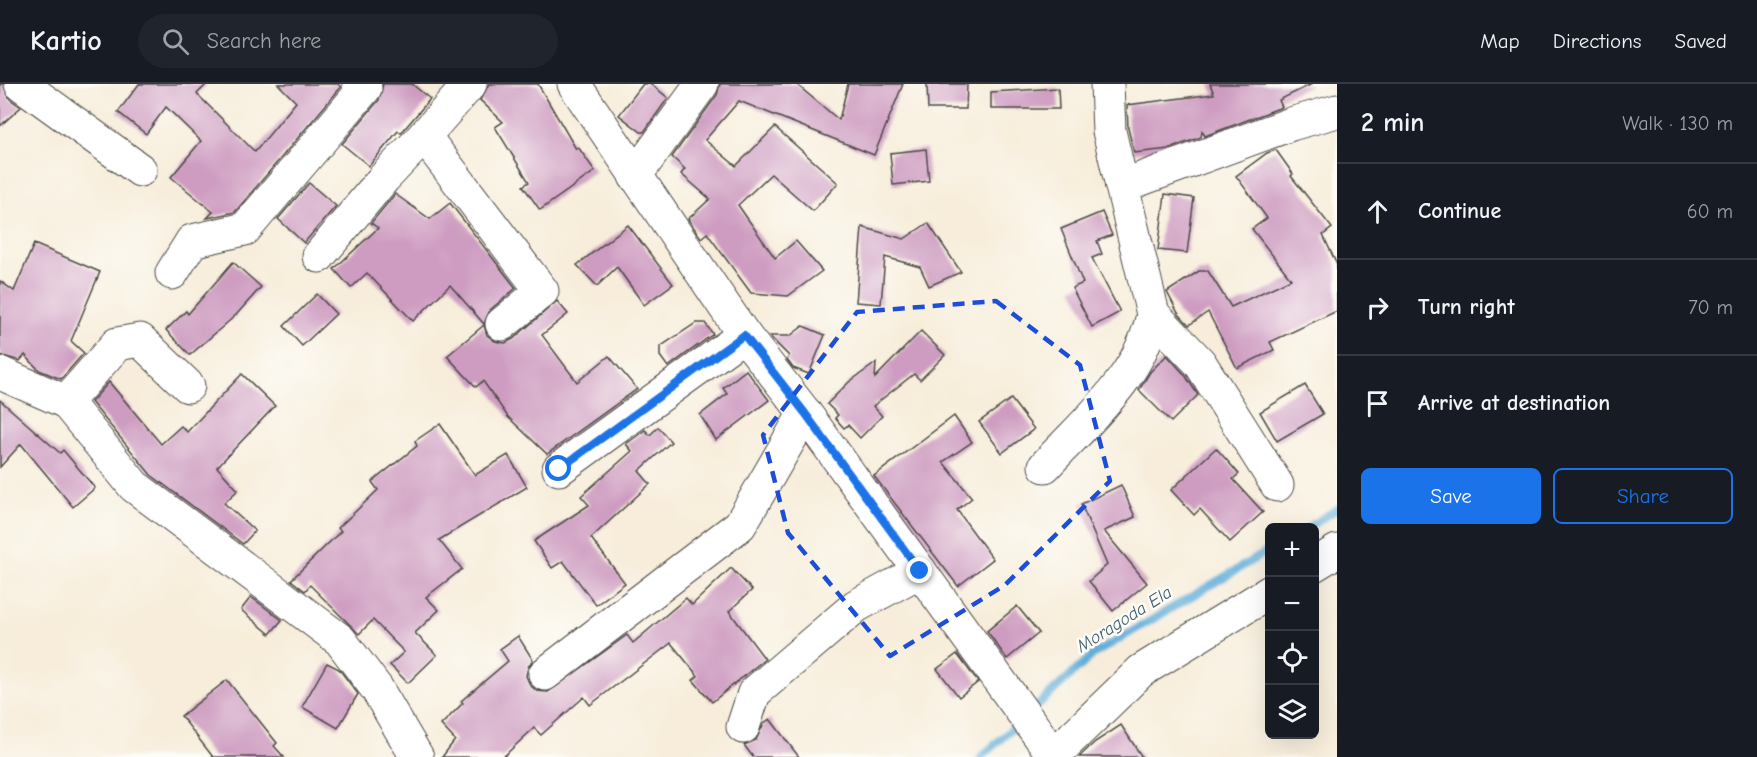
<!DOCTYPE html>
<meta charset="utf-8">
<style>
body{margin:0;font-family:"Comic Neue",sans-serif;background:#20242c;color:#f1f3f6}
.controls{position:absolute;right:18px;bottom:18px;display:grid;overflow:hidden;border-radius:9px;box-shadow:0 6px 24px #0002}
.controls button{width:54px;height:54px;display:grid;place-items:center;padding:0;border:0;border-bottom:2px solid #363941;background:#171b24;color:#f1f3f6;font:30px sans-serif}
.stop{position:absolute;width:18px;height:18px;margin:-14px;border:4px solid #1a73e8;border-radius:50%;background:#fff}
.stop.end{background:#1a73e8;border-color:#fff;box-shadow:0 2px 6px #0008}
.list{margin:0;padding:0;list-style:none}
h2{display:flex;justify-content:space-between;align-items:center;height:78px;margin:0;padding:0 24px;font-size:26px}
h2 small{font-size:20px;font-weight:400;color:#9ea1a6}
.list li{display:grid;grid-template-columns:39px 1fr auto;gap:18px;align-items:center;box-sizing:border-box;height:96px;padding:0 24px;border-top:2px solid #363941}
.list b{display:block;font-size:22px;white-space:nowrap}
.list em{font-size:20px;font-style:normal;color:#9ea1a6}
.actions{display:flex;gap:12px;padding:18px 24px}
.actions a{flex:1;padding:14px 0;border:2px solid #1a73e8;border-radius:9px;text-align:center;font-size:21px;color:#1a73e8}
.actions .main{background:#1a73e8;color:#fff}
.icon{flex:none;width:33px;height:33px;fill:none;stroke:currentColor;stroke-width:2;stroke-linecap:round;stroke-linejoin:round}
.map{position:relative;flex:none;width:1337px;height:673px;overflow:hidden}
header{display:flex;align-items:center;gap:36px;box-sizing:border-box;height:84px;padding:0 30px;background:#171b24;border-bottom:2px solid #363941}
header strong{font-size:28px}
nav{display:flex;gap:33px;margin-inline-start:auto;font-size:21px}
.search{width:420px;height:54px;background:#20242c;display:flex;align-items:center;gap:15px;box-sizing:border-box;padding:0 21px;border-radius:33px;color:#9ea1a6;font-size:22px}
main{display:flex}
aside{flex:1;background:#171b24}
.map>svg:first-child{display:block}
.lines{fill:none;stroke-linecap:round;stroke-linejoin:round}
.stream{stroke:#61aeda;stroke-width:8}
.building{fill:#ce9cc1}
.minor-casing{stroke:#4a4845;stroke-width:35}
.minor{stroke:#fff;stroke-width:33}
.route{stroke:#1a73e8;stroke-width:8}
.marked{fill:none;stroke:#1d4ed8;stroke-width:4.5;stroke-dasharray:12 8;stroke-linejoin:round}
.labels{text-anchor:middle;stroke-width:5;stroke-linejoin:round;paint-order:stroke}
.water-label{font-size:18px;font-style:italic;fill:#415f71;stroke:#fdfcf7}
</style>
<header>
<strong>Kartio</strong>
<div class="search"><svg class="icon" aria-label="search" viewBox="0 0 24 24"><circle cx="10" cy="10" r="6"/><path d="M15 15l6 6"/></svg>Search here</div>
<nav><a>Map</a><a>Directions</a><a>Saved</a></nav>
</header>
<main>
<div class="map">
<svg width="1337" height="673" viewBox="0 0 1337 673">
<rect width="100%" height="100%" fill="#fdfcf7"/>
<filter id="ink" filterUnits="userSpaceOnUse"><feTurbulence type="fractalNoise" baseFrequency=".0167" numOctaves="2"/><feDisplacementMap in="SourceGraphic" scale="12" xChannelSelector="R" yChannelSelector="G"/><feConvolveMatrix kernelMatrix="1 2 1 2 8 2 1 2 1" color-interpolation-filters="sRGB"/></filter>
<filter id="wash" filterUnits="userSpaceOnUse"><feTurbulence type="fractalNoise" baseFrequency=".008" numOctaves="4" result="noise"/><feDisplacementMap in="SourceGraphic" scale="24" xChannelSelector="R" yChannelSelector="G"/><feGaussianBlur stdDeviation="1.35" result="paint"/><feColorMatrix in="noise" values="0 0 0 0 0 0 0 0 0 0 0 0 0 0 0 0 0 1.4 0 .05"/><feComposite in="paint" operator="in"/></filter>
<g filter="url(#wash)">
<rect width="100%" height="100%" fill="#f7edda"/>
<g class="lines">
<g class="stream">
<path d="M1307,444L1337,425"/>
<path d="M1030,628L1094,570L1270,466"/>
<path d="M981,673L1021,637"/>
</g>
</g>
<g id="blocks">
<g class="building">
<path d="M0,0H3L10,15L21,23L0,42Z"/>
<path d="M139,0H207L197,10L255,68L296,18L278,0H338L341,3L235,128L207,134L213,128L171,93L201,57L166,23L146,50L118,28Z"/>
<path d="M383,0H412L430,15L401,49L398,47L369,82L342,60L379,16Z"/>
<path d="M489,0H538L576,65L578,63L595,87L540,126L523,102L529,98L495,43L503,38L480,16Z"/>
<path d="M643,0H651L668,14L644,48H641L619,31Z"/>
<path d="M720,0H796L839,36L848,0H903L874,71L739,17L705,56L736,82L775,43L838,99L813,127L771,90L738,121L775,174L796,157L822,187L788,212L751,209L707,149L701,154L688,135L710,115L681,90L685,85L672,73L717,11Z"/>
<path d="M927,0H967L966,25H928Z"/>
<path d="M1210,0H1312L1279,16L1282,23L1205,52L1202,47L1201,53L1169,65L1134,69L1128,44L1127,21L1214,10Z"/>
<path d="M1058,4L1059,25H991V8Z"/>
<path d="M926,65L929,97L893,101L890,69Z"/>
<path d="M1276,66L1293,90L1291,92L1332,144L1323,151L1337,181V227L1270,258L1274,266L1237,284L1208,228L1189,241L1178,229L1167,208L1199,187H1208L1231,223L1291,195L1252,145L1267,134L1236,92L1267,69Z"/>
<path d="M309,99L336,122L304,159L278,135Z"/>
<path d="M395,110L430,135L450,119L516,204L490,226L484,240L450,201L413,237L367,189L351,204L334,185L378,144L371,139Z"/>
<path d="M1165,110L1194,114L1187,169L1158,166Z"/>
<path d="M1102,128L1112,151L1097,157L1102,170L1092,174L1120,228L1092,243L1072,204L1083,199L1061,145Z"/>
<path d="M928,139L961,188L929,202L920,183L885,173L881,220L856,218L862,143L904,155Z"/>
<path d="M628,141L673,200L644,221L617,183L597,202L577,181Z"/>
<path d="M34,160L100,188L71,257L84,269L61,295L39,286L25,271L20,277L0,271V197L14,207Z"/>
<path d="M233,178L261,203L236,231L190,271L166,246L186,227L188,230Z"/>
<path d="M317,210L336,230L302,262L284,242Z"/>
<path d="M557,217L568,230L542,251L577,298L609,272L637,305L547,370L508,333L483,297L476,303L447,272L484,241L487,251L495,257L505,259L513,255Z"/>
<path d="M696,239H705L713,250L668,283L660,272V263Z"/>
<path d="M803,242L825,251L809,290L793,284L787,276L789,272L769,252H790Z"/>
<path d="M921,247L945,271L920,296L914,290L873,322L882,332L860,354L848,341L844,344L835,334L838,331L827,320L849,298L876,279L875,294Z"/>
<path d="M1167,271L1185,291L1198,311L1171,338L1139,306L1150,288Z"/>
<path d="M746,286L769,316L716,356L700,331L727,310L723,304Z"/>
<path d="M242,290L275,322L217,383L238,406L224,419L255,447L243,460L151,391L91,318L109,298L161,360L181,342L187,348Z"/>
<path d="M1305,301L1323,330L1277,357L1260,328Z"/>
<path d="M1011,315L1034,345L1002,369L979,338Z"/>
<path d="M0,316L60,369L63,366L95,404L73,423L21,360L0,383Z"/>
<path d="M954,332L972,358L943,378L972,414L957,426L993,475L958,502L874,392Z"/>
<path d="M440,340L475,391L508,371L527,403L439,456L462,485L426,513L439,526L415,549L437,571L408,599L390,581L404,568L373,536L359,550L310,501L305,507L291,496L341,447L338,444L378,406L372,398L417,362L415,357Z"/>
<path d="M658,343L671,358L639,387L650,400L591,454L625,499L596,521L563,477L552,484L534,457L589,421L581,412L632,367L626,360L645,346L650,351Z"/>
<path d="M1216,364L1239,390L1233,395L1263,428L1230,458L1200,425L1194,431L1171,406Z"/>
<path d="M1121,401L1135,433L1104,447L1147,499L1113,527L1089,497L1107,481L1081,420Z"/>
<path d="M731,484L752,506L729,527L765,575L712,618L693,596L698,592L671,559L590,621L584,613L541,651L534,644L503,673H442L455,656L441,641L463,619L461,617L508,577L500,565L518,552L533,576L528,583L526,592L530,601L537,607L548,608L627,551L633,559L686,514L692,521Z"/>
<path d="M251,513L282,536L270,550L241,526Z"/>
<path d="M1017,522L1039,549L1007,575L987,547Z"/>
<path d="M957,570L978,598L959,613L937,585Z"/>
<path d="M327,579L339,585L358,610L338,644L302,623Z"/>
<path d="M227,596L277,659L274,662L284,673H213L181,632Z"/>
<path d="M770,635L799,673H753L744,661L756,656L764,639Z"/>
<path d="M1121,641L1142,673H1079L1095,658Z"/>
</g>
</g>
</g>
<g filter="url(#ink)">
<use href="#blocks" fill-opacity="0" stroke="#4a4845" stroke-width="1.5"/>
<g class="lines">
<defs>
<g id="minor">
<path d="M21,0L140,86"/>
<path d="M470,0L424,52L542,207L502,240"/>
<path d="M574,0L744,251L805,329L1055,673"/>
<path d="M1107,0L1109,47L1122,102"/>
<path d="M635,92L702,0"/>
<path d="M319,172L384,94L424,52"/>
<path d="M172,189L192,157L245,145L365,4L359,0"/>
<path d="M0,289L66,318L134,402L340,556L377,605L417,673"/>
<path d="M66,318L117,260L140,256L188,302"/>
<path d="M1045,382C1086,337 1141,293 1153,230"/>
<path d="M559,385L744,251"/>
<path d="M1277,401L1200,279L1153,230L1122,102L1291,40L1337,27"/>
<path d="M1314,481L1337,467"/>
<path d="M545,590L740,441L805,329"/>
<path d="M743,643L754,609L856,522L920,487"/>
<path d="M1052,673L1141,587L1270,508"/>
</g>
</defs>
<use href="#minor" class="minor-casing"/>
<use href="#minor" class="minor"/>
</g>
</g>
<g class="lines" filter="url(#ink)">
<path class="route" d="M559,385L744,251L805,329L920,487"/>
</g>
<path class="marked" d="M996,217L1080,281L1110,397L1005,501L890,572L788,449L763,351L857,228Z"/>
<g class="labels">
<g class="water-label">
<text transform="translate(1124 535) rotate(-32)" y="6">Moragoda Ela</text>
</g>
</g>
</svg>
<div class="controls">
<button>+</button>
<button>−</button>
<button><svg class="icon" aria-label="locate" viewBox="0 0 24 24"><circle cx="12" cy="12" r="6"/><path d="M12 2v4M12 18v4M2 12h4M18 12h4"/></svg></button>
<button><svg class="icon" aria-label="layers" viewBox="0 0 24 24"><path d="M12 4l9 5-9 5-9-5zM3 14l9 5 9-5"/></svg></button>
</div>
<div class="stop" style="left:559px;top:385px"></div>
<div class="stop end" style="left:920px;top:487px"></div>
</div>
<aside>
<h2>2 min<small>Walk · 130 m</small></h2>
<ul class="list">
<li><svg class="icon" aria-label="ahead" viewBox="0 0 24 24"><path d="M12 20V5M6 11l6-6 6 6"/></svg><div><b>Continue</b></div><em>60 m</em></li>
<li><svg class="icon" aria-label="right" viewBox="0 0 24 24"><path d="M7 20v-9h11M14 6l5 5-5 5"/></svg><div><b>Turn right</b></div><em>70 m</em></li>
<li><svg class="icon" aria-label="arrive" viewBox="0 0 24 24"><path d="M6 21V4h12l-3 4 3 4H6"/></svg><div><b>Arrive at destination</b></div></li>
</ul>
<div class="actions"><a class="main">Save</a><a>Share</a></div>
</aside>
</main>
